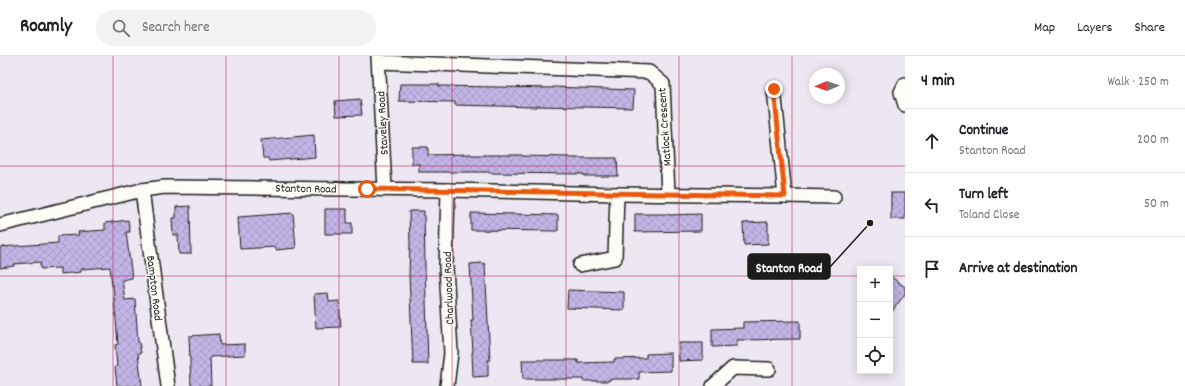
<!DOCTYPE html>
<meta charset="utf-8">
<style>
body{margin:0;font-family:Dekko,sans-serif;background:#f2f2f2;color:#202124}
.controls{position:absolute;right:12px;bottom:12px;display:grid;overflow:hidden;border-radius:0px;box-shadow:0 2px 10px #0003}
.controls button{width:36px;height:36px;display:grid;place-items:center;padding:0;border:0;border-bottom:1px solid #e0e0e0;background:#fff;color:#202124;font:20px sans-serif}
.compass{position:absolute;left:809px;top:12px;width:36px;height:36px;border-radius:50%;background:#fff;box-shadow:0 2px 10px #0003;rotate:268deg}
.stop{position:absolute;width:12px;height:12px;margin:-9px;border:3px solid #ea580c;border-radius:50%;background:#fff}
.stop.end{background:#ea580c;border-color:#fff;box-shadow:0 1px 4px #0008}
.list{margin:0;padding:0;list-style:none}
h2{display:flex;justify-content:space-between;align-items:center;height:52px;margin:0;padding:0 16px;font-size:17px}
h2 small{font-size:13px;font-weight:400;color:#757577}
.list li{display:grid;grid-template-columns:26px 1fr auto;gap:12px;align-items:center;box-sizing:border-box;height:64px;padding:0 16px;border-top:1px solid #e0e0e0}
.list b{display:block;font-size:15px;white-space:nowrap}
.list p{margin:0;font-size:13px;white-space:nowrap;color:#757577}
.list em{font-size:13px;font-style:normal;color:#757577}
.icon{flex:none;width:22px;height:22px;fill:none;stroke:currentColor;stroke-width:2;stroke-linecap:round;stroke-linejoin:round}
.map{position:relative;flex:none;width:905px;height:330px;overflow:hidden}
header{display:flex;align-items:center;gap:24px;box-sizing:border-box;height:56px;padding:0 20px;background:#fff;border-bottom:1px solid #e0e0e0}
header strong{font-size:19px}
nav{display:flex;gap:22px;margin-inline-start:auto;font-size:14px}
.search{width:280px;height:36px;background:#f2f2f2;display:flex;align-items:center;gap:10px;box-sizing:border-box;padding:0 14px;border-radius:22px;color:#757577;font-size:15px}
main{display:flex}
aside{flex:1;background:#fff}
.map>svg:first-child{display:block}
.building{fill:url(#building-cross-hatch);stroke:#1c1c1c}
.lines{fill:none;stroke-linecap:round;stroke-linejoin:round}
.minor-casing{stroke:#1c1c1c;stroke-width:16}
.minor{stroke:#fdfcf7;stroke-width:13}
.route{stroke:#ea580c;stroke-width:5}
.grid{fill:none;stroke:#c2185b;stroke-width:1;stroke-opacity:0.55}
.labels{text-anchor:middle;stroke-width:3;stroke-linejoin:round;paint-order:stroke}
.street-label{font-size:12px;fill:#1c1c1c;stroke:#fdfcf7}
.leader{fill:none;stroke:#1c1c1c;stroke-width:1.5}
.callout-dot{fill:#1c1c1c;stroke:#fdfcf7;stroke-width:1.5}
.callout{fill:#1c1c1c;stroke:#1c1c1c;stroke-width:1.5}
.callout-label{font-size:13px;text-anchor:middle;font-weight:bold;fill:#fff}
</style>
<header>
<strong>Roamly</strong>
<div class="search"><svg class="icon" aria-label="search" viewBox="0 0 24 24"><circle cx="10" cy="10" r="6"/><path d="M15 15l6 6"/></svg>Search here</div>
<nav><a>Map</a><a>Layers</a><a>Share</a></nav>
</header>
<main>
<div class="map">
<svg width="905" height="330" viewBox="0 0 905 330">
<defs>
<pattern id="building-cross-hatch" width="8" height="8" patternUnits="userSpaceOnUse"><rect width="8" height="8" fill="#c3b5e6"/><path d="M0 0l8 8M0 8l8-8" fill="none" stroke="#a79bc5"/></pattern>
</defs>
<rect width="100%" height="100%" fill="#ece7f2"/>
<filter id="ink" filterUnits="userSpaceOnUse"><feTurbulence type="fractalNoise" baseFrequency=".025" numOctaves="2"/><feDisplacementMap in="SourceGraphic" scale="8" xChannelSelector="R" yChannelSelector="G"/><feConvolveMatrix kernelMatrix="1 2 1 2 8 2 1 2 1" color-interpolation-filters="sRGB"/></filter>
<g filter="url(#ink)">
<g class="building">
<path d="M400,28H439V30L553,32V31L634,34L633,52L536,50V51L455,49V46L399,45Z"/>
<path d="M360,43L362,59L336,60L335,45Z"/>
<path d="M314,79L315,101L269,105L268,102H263L261,84Z"/>
<path d="M412,91H428V99L471,98V99H522V100L569,101V102H617L618,120H584V118L489,117V116H419V108H412Z"/>
<rect x="891" y="137" width="14" height="26"/>
<path d="M190,150L191,198H179L178,179H173L172,162H176V151Z"/>
<path d="M325,153H347V167H352V178H325Z"/>
<path d="M409,155H424L425,211L428,308H413L409,219L410,186Z"/>
<path d="M293,157L296,192L276,194V191L240,193L238,161Z"/>
<path d="M471,157L558,159V175L471,174Z"/>
<path d="M635,158H668V159L701,158V175L635,176Z"/>
<path d="M128,164L130,176H126L132,222L122,224L125,244L135,243L138,286H139L141,297H138L142,330H117L115,311L117,310L115,289L118,288L113,230H112L110,211L81,213V216L60,218V212L41,213L40,206L14,208V210L0,212V191L58,187V180L79,179L78,176L105,174V167Z"/>
<path d="M768,166V188L744,189L743,167Z"/>
<path d="M481,207L485,208L490,304H488V320L473,321L472,296H473L471,264H473L470,208Z"/>
<path d="M890,220L905,231V238L890,258Z"/>
<path d="M568,234L624,236V254L567,252Z"/>
<path d="M328,237L329,246L339,245L341,271L316,272L314,238Z"/>
<path d="M800,265V283L737,284V290L712,291V273L743,272V266Z"/>
<path d="M219,278L220,289L245,288V299L210,301L211,330H191L189,280Z"/>
<path d="M679,287H703V304L679,305Z"/>
<path d="M671,297V315L639,316V323H609V325H583V323H523L522,304H578V307L614,306V303L646,302V298Z"/>
</g>
<g class="lines">
<defs>
<g id="minor">
<path d="M378,0L385,133"/>
<path d="M379,6L649,16L663,28L668,138"/>
<path d="M905,28L901,36L905,49"/>
<path d="M774,33L785,140"/>
<path d="M142,134L168,330"/>
<path d="M0,169L142,134L165,131L448,134L617,138L785,140L834,141"/>
<path d="M580,209L615,202L617,138"/>
<path d="M447,330L451,297L446,211L448,134"/>
<path d="M713,330L733,312L769,313"/>
</g>
</defs>
<use href="#minor" class="minor-casing"/>
<use href="#minor" class="minor"/>
</g>
</g>
<g class="lines" filter="url(#ink)">
<path class="route" d="M367,133L785,140L774,33"/>
</g>
<path class="grid" d="M113,0V330M226,0V330M339,0V330M452,0V330M566,0V330M679,0V330M792,0V330M0,110H905M0,220H860M890,220H905"/>
<g class="labels">
<g class="street-label">
<text transform="translate(382 67) rotate(-93)" y="4">Staveley Road</text>
<text transform="translate(664 71) rotate(-94)" y="4">Matlock Crescent</text>
<text transform="translate(306 132) rotate(1)" y="4">Stanton Road</text>
<text transform="translate(155 232) rotate(83)" y="4">Bampton Road</text>
<text transform="translate(448 232) rotate(-92)" y="4">Charlwood Road</text>
</g>
</g>
<path class="leader" d="M870 167L830 211"/>
<circle class="callout-dot" cx="870" cy="167" r="4"/>
<rect class="callout" x="748" y="198" width="82" height="25" rx="4"/>
<g class="callout-label">
<text x="789" y="216">Stanton Road</text>
</g>
</svg>
<div class="controls">
<button>+</button>
<button>−</button>
<button><svg class="icon" aria-label="locate" viewBox="0 0 24 24"><circle cx="12" cy="12" r="6"/><path d="M12 2v4M12 18v4M2 12h4M18 12h4"/></svg></button>
</div>
<svg class="compass" viewBox="-18 -18 36 36"><path d="M0-13l5 13h-10z" fill="#e53935"/><path d="M0 13l5-13h-10z" fill="#757577"/></svg>
<div class="stop" style="left:367px;top:133px"></div>
<div class="stop end" style="left:774px;top:33px"></div>
</div>
<aside>
<h2>4 min<small>Walk · 250 m</small></h2>
<ul class="list">
<li><svg class="icon" aria-label="ahead" viewBox="0 0 24 24"><path d="M12 20V5M6 11l6-6 6 6"/></svg><div><b>Continue</b><p>Stanton Road</p></div><em>200 m</em></li>
<li><svg class="icon" aria-label="left" viewBox="0 0 24 24"><path d="M17 20v-9H6M10 6l-5 5 5 5"/></svg><div><b>Turn left</b><p>Toland Close</p></div><em>50 m</em></li>
<li><svg class="icon" aria-label="arrive" viewBox="0 0 24 24"><path d="M6 21V4h12l-3 4 3 4H6"/></svg><div><b>Arrive at destination</b></div></li>
</ul>
</aside>
</main>
